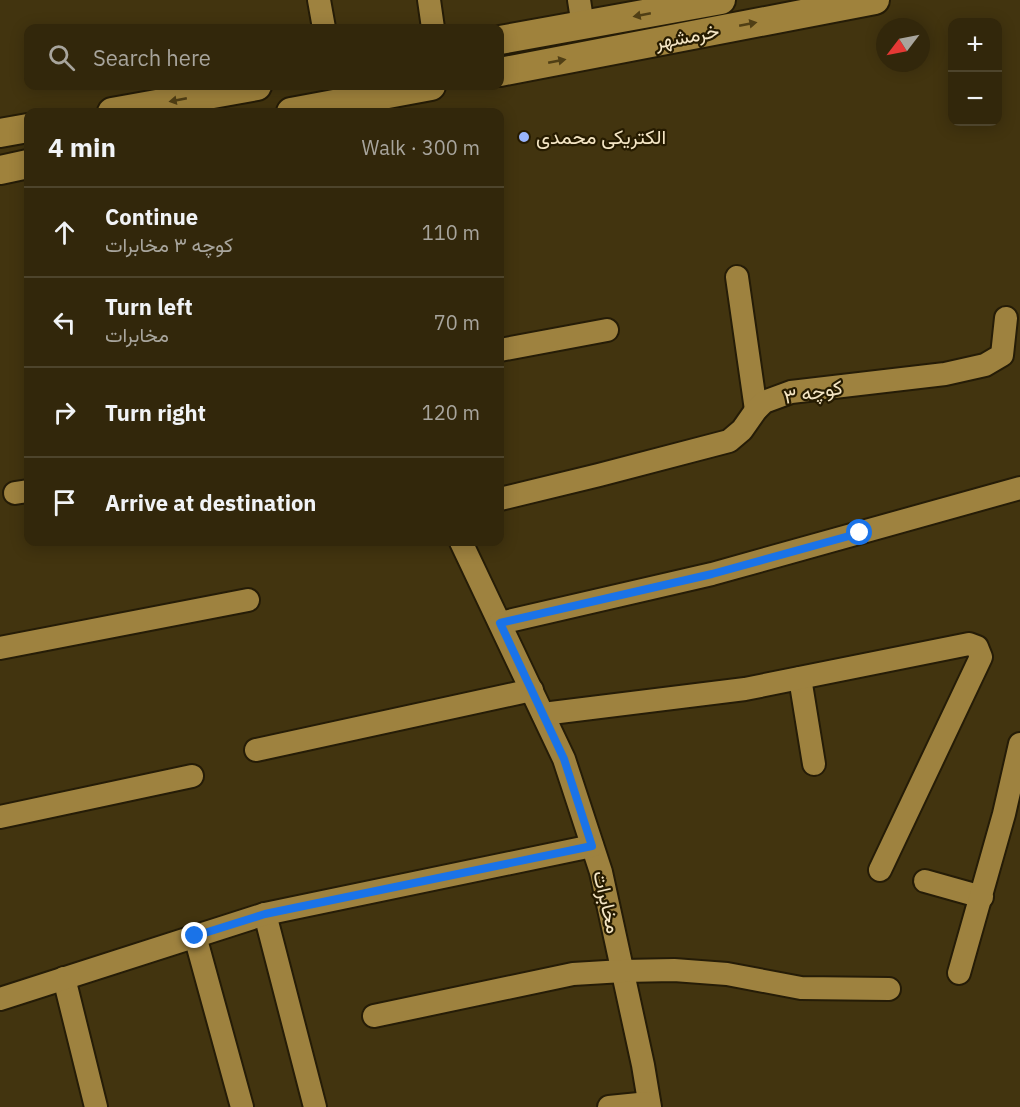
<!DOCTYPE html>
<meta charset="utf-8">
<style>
body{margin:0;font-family:"IBM Plex Sans",Vazirmatn,sans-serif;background:#3d3319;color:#f1f3f6}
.controls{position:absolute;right:18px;top:18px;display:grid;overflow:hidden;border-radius:12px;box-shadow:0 3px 15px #0003}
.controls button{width:54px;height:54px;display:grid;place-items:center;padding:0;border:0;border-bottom:2px solid #4d442c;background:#32270b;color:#f1f3f6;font:30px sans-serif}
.compass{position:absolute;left:876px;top:18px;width:54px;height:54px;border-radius:50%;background:#32270b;box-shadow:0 3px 15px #0003;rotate:238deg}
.stop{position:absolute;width:18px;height:18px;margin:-14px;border:4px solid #1a73e8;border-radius:50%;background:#fff}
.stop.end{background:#1a73e8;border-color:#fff;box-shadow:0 2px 6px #0008}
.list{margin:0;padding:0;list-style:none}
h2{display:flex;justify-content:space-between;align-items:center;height:78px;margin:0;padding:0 24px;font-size:26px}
h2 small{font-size:20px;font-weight:400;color:#a8a59d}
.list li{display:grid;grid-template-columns:39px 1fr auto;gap:18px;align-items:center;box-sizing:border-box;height:90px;padding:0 24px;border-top:2px solid #4d442c}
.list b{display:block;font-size:22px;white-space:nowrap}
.list p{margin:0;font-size:20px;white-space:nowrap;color:#a8a59d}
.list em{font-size:20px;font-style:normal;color:#a8a59d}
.icon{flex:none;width:33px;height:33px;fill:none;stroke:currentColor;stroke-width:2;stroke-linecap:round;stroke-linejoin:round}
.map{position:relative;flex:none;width:1020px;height:1107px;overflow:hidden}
.search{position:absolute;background:#32270b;box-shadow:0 3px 15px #0003;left:24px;top:24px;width:480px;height:66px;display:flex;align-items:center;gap:15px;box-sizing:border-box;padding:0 21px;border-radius:12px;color:#a8a59d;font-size:22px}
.panel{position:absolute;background:#32270b;box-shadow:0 3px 15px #0003;left:24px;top:108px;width:480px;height:438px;border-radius:12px}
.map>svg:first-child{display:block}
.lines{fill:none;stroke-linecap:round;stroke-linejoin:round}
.minor-casing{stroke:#251c07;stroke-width:26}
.major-casing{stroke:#251c07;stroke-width:32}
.minor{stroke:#9e823f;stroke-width:22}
.major{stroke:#9f823c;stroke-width:28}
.oneway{fill:#503f15}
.route{stroke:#1a73e8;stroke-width:8}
.poi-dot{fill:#99b5fd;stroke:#261b00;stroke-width:2}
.labels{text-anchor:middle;stroke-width:4.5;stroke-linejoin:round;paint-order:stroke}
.street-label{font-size:20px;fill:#f5e6c5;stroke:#261b00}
.poi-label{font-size:20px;fill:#f5e6c5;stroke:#261b00;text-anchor:start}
</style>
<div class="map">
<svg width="1020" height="1107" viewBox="0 0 1020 1107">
<rect width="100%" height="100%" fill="#42340f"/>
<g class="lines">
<defs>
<g id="minor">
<path d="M319,0L324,28"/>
<path d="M429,0L433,28"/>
<path d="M579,0L583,26"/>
<path d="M737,277L756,410"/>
<path d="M500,350L607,330"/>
<path d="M15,493L28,491"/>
<path d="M500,499L599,475L729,441L742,430L756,410L764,402L791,392L945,374L985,365L1002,355L1006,318"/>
<path d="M461,542L564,759L601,872L643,1065L650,1107"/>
<path d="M500,623L712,574L1020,488"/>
<path d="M0,648L248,600"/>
<path d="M800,678L814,764"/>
<path d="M543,714L745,689L969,644L977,647L981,657L880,870"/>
<path d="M256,750L532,690"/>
<path d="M0,817L192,776"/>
<path d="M925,881L982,897"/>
<path d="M265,914L315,1107"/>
<path d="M195,936L242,1107"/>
<path d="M959,973L1004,814L1020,744"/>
<path d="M64,978L96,1107"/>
<path d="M0,999L265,914L592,846"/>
<path d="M374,1016L573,974L623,971L674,970L727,974L801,988L889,989"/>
<path d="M609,1107L649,1103"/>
</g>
<g id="major">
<path d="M500,40L721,0"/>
<path d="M500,72L875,0"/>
<path d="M112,112L257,86"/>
<path d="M291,112L431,86"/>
<path d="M0,133L28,128"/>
<path d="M0,170L28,164"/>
</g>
</defs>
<use href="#minor" class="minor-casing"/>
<use href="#major" class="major-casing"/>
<use href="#minor" class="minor"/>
<use href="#major" class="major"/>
</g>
<defs><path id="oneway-solid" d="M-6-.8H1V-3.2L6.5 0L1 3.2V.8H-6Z" transform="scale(1.5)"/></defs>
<g class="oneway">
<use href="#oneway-solid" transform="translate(642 15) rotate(169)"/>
<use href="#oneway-solid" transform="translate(748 24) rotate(-11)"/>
<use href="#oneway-solid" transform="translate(557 61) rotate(-11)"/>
<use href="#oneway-solid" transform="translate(178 100) rotate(169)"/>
</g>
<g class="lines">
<path class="route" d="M195,936L265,914L592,846L564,759L500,623L712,574L860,533"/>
</g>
<circle class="poi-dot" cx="524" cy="137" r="6"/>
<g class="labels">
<g class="street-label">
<text transform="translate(687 36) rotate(-11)" y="7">خرمشهر</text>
<text transform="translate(813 392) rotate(-10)" y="7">کوچه ۳</text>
<text transform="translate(607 902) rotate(77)" y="7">مخابرات</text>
</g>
<g class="poi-label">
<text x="536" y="144">الکتریکی محمدی</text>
</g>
</g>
</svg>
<div class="controls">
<button>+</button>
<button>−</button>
</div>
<svg class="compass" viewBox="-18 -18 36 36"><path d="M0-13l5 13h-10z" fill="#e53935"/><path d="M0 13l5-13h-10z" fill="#a8a59d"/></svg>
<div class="stop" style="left:860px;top:533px"></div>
<div class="stop end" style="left:195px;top:936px"></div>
<div class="search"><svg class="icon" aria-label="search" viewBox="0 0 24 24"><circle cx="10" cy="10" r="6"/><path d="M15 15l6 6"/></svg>Search here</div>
<section class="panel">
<h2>4 min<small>Walk · 300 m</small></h2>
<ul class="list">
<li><svg class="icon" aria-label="ahead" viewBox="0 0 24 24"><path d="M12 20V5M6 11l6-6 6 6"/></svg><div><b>Continue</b><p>کوچه ۳ مخابرات</p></div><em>110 m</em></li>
<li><svg class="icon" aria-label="left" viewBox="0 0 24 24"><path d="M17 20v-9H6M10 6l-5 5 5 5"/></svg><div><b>Turn left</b><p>مخابرات</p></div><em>70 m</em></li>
<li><svg class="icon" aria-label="right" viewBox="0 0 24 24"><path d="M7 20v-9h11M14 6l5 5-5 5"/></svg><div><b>Turn right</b></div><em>120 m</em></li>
<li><svg class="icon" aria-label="arrive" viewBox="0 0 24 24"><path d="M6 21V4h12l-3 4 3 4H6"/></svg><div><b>Arrive at destination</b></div></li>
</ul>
</section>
</div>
